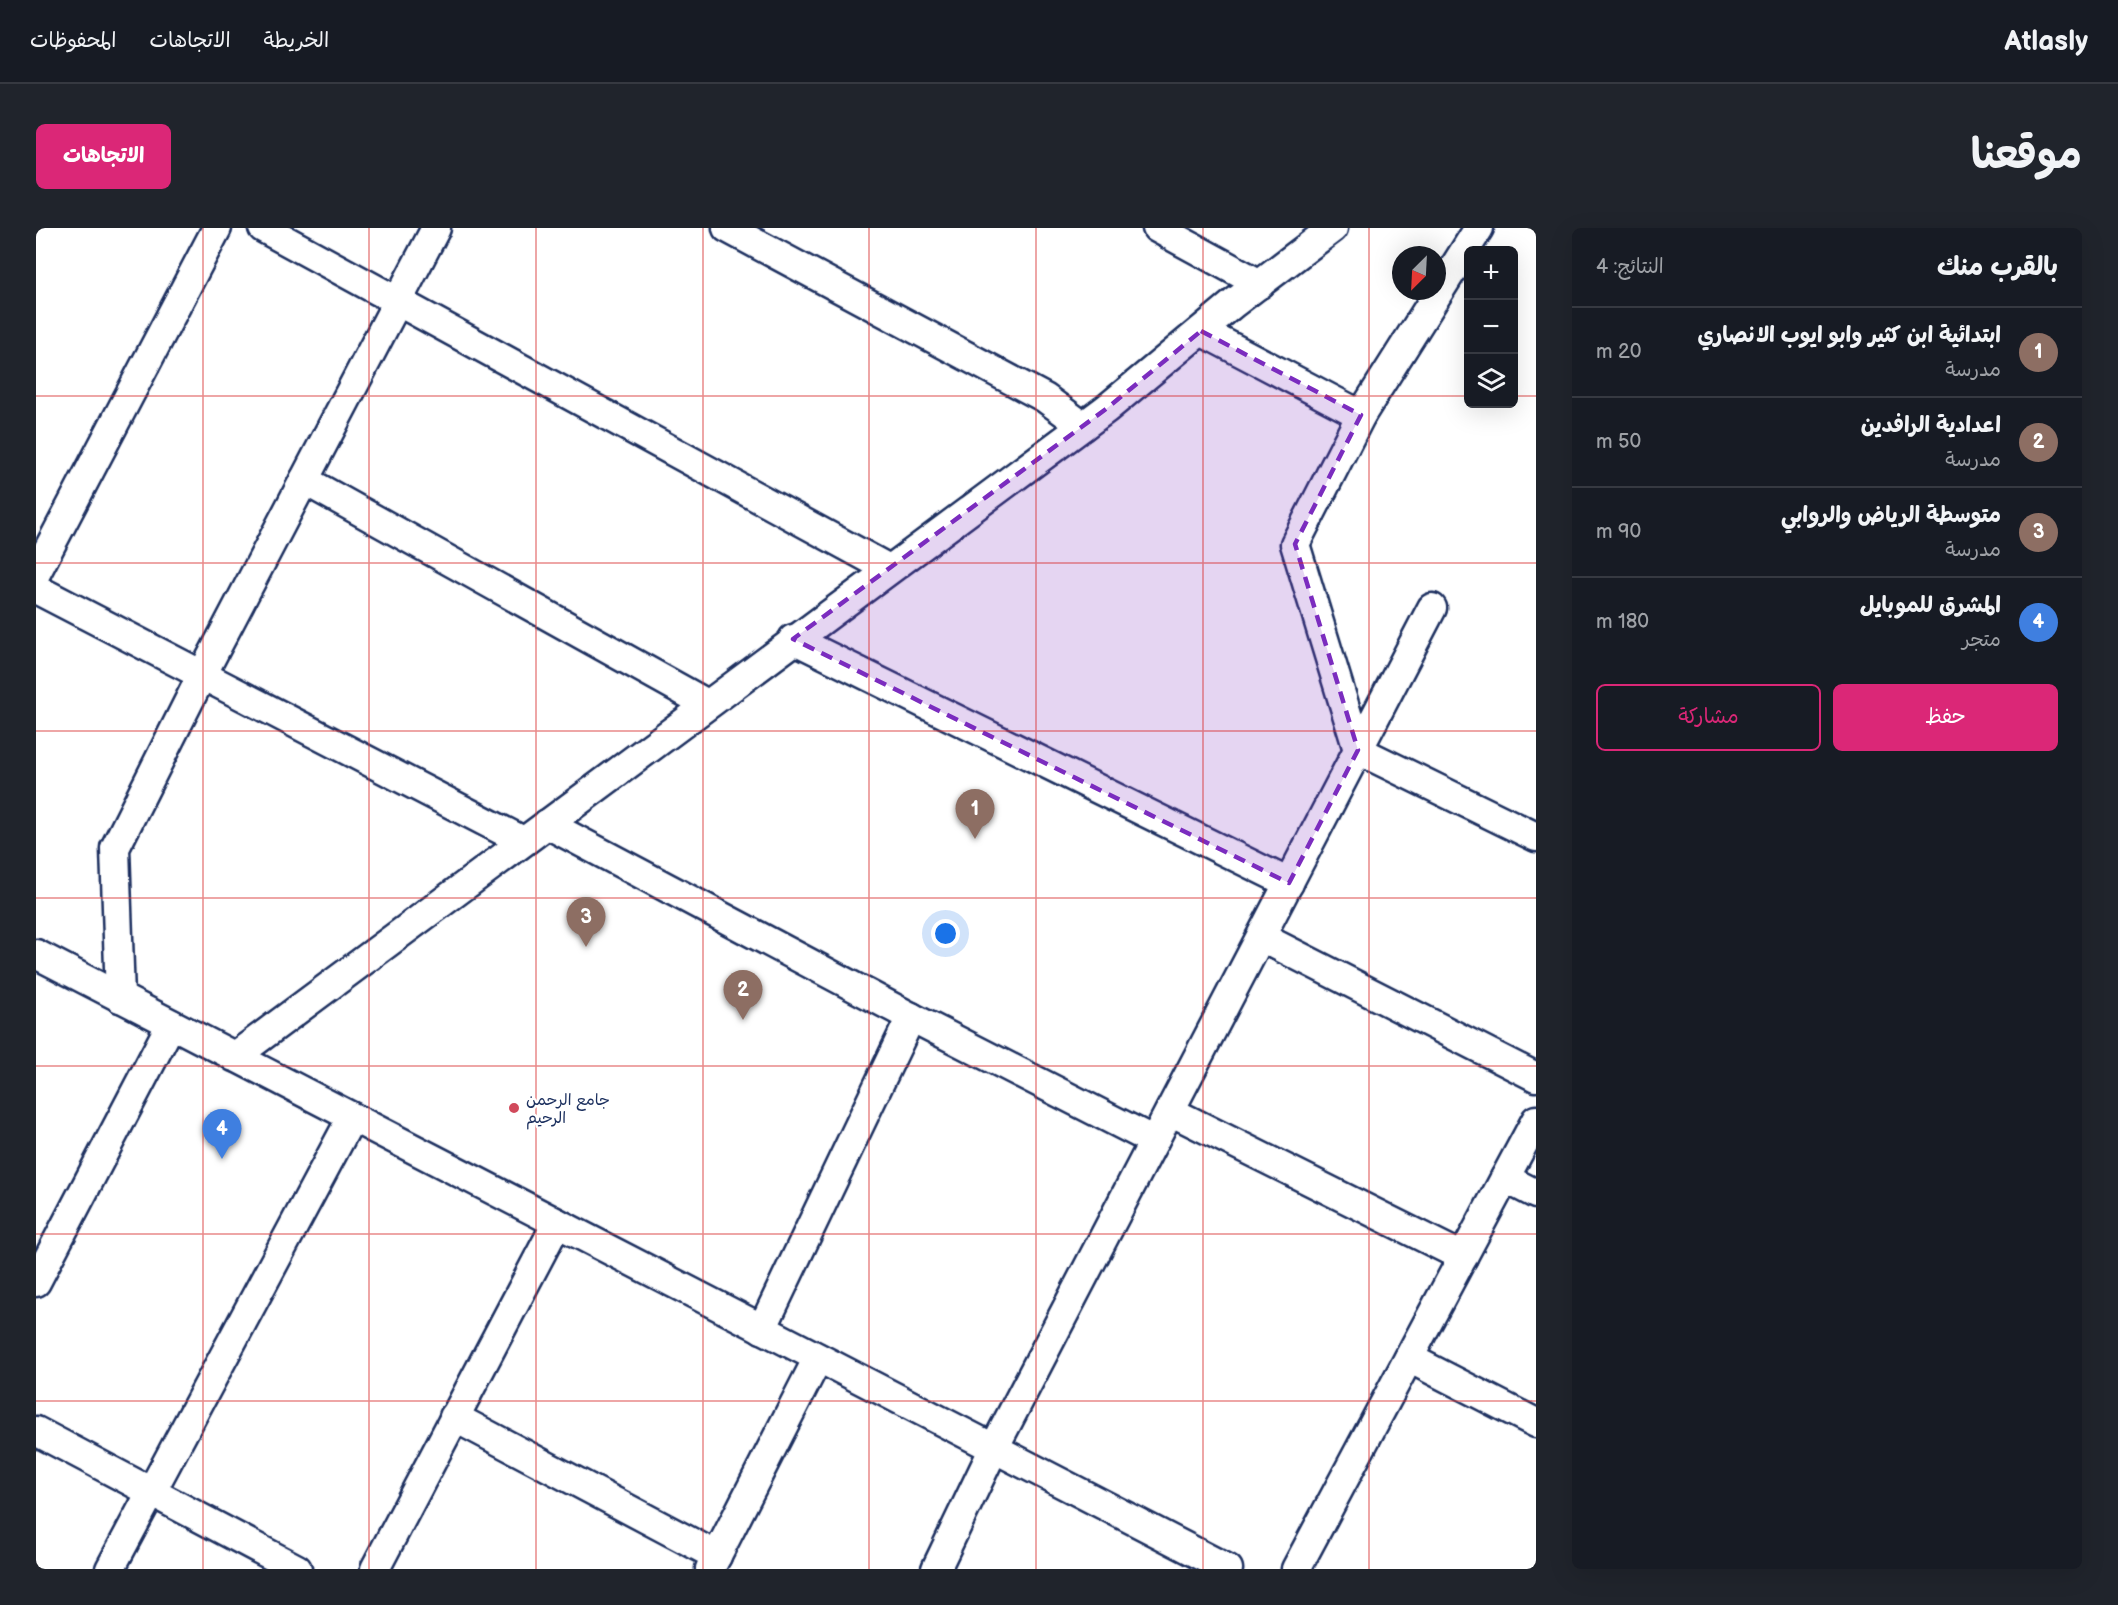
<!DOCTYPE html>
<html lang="ar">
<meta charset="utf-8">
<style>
body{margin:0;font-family:"Balsamiq Sans","Playpen Sans Arabic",sans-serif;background:#20242c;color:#f1f3f6;direction:rtl}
.controls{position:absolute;right:18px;top:18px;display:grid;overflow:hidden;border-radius:9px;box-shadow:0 6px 24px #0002}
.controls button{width:54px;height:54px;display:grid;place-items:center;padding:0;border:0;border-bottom:2px solid #363941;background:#171b24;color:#f1f3f6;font:30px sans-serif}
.compass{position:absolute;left:1356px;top:18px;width:54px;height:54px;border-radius:50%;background:#171b24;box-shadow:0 6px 24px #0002;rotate:204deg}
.you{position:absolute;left:910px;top:706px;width:21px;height:21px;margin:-15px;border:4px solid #fff;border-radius:50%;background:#1a73e8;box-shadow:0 0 0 9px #1a73e833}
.badge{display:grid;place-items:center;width:39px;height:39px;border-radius:50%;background:#db2777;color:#fff;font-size:20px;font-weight:700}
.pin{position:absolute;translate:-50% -50px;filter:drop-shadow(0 2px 3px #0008)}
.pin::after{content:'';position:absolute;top:32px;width:21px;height:18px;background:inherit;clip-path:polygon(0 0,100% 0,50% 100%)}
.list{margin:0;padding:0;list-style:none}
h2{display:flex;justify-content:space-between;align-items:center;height:78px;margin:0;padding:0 24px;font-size:26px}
h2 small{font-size:20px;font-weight:400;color:#9ea1a6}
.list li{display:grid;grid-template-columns:39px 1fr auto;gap:18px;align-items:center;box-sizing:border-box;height:90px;padding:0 24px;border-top:2px solid #363941}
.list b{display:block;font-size:22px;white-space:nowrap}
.list p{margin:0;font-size:20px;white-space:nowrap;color:#9ea1a6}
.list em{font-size:20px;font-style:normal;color:#9ea1a6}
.actions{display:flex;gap:12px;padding:18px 24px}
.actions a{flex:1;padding:14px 0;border:2px solid #db2777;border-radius:9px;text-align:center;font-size:21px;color:#db2777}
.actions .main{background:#db2777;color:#fff}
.icon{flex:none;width:33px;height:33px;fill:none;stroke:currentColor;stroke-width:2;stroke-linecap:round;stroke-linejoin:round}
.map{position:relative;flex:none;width:1500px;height:1341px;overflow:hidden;direction:ltr;border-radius:9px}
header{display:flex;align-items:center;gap:36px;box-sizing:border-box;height:84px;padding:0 30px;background:#171b24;border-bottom:2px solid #363941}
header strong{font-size:28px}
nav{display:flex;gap:33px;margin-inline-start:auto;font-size:21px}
.intro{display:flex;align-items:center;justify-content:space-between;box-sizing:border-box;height:144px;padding:0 36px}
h1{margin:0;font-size:42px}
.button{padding:15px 27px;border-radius:9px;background:#db2777;color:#fff;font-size:21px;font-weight:700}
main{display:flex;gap:36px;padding:0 36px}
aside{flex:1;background:#171b24;border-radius:9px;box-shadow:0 6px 24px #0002}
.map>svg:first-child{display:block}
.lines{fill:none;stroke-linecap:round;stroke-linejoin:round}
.minor-casing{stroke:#1b2f5e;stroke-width:33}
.minor{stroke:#fff;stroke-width:28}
.marked{fill:#7b2cbf;fill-opacity:0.2;stroke:#7b2cbf;stroke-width:4.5;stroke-dasharray:12 8;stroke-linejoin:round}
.grid{fill:none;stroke:#d62828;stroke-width:1.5;stroke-opacity:0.55}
.poi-dot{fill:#d1495b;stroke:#fff;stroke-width:2}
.labels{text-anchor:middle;stroke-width:4.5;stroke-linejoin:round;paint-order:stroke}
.poi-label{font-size:16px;fill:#1b2f5e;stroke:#fff;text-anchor:start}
</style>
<header>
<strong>Atlasly</strong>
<nav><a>الخريطة</a><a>الاتجاهات</a><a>المحفوظات</a></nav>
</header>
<div class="intro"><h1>موقعنا</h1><a class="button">الاتجاهات</a></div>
<main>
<aside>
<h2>بالقرب منك<small>النتائج: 4</small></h2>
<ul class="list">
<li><span class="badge" style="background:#8d6e63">1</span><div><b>ابتدائية ابن كثير وابو ايوب الانصاري</b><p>مدرسة</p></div><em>20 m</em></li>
<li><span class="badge" style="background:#8d6e63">2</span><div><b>اعدادية الرافدين</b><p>مدرسة</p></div><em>50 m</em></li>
<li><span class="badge" style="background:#8d6e63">3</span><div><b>متوسطة الرياض والروابي</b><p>مدرسة</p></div><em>90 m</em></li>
<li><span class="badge" style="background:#3f7fe0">4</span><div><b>المشرق للموبايل</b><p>متجر</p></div><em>180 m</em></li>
</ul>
<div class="actions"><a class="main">حفظ</a><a>مشاركة</a></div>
</aside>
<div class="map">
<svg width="1500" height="1341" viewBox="0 0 1500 1341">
<rect width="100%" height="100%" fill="#fff"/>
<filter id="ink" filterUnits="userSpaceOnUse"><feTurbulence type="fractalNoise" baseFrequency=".0167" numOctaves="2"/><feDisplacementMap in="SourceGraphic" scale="12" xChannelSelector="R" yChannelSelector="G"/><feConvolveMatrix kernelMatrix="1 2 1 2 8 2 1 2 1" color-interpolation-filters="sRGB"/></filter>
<g filter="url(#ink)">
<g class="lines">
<defs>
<g id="minor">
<path d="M227,0L853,341"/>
<path d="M691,0L1009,170L1047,198"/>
<path d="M1121,0L1224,56"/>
<path d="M1443,0L1325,187L1259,316L1322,522L1500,609"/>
<path d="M1165,103L1325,187"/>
<path d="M268,252L671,476"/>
<path d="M0,345L181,0"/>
<path d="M0,361L487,613"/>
<path d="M757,411L1253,655"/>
<path d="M511,596L875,789L1118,913"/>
<path d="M1225,709L1500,849"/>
<path d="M0,726L1192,1341"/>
<path d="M84,770L79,620L166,447L400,0"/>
<path d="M198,829L1070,181L1198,75L1297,0"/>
<path d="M1134,883L1427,1029"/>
<path d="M1469,950L1500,966"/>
<path d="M0,1054L135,796"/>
<path d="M726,1101L875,789"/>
<path d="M1373,1130L1500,1195"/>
<path d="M418,1189L681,1328"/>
<path d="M0,1203L261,1341"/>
<path d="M74,1341L316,889"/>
<path d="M339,1341L521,995"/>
<path d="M674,1341L782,1130"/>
<path d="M900,1341L958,1220L1396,380"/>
<path d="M1260,1341L1500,892"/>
</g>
</defs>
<use href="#minor" class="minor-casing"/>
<use href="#minor" class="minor"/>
</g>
</g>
<path class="marked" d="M1165,103L1325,187L1259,316L1322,522L1253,655L757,411L1070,181Z"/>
<path class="grid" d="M167,0V1341M333,0V1341M500,0V1341M667,0V1341M833,0V1341M1000,0V1341M1167,0V1341M1333,0V1341M0,168H1432M1478,168H1500M0,335H1500M0,503H1500M0,670H1500M0,838H1500M0,1006H1500M0,1173H1500"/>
<circle class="poi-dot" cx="478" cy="880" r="6"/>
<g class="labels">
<g class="poi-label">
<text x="490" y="877">جامع الرحمن<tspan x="490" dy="18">الرحيم</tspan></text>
</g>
</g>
</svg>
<div class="controls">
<button>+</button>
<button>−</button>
<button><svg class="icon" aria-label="layers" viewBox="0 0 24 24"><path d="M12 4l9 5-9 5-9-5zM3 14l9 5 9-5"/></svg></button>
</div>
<svg class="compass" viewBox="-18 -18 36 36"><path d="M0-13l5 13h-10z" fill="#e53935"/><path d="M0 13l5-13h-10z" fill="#9ea1a6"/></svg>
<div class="you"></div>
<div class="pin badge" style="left:939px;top:611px;background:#8d6e63">1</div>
<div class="pin badge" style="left:707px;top:792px;background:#8d6e63">2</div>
<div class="pin badge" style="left:550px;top:719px;background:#8d6e63">3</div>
<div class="pin badge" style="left:186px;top:931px;background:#3f7fe0">4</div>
</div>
</main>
